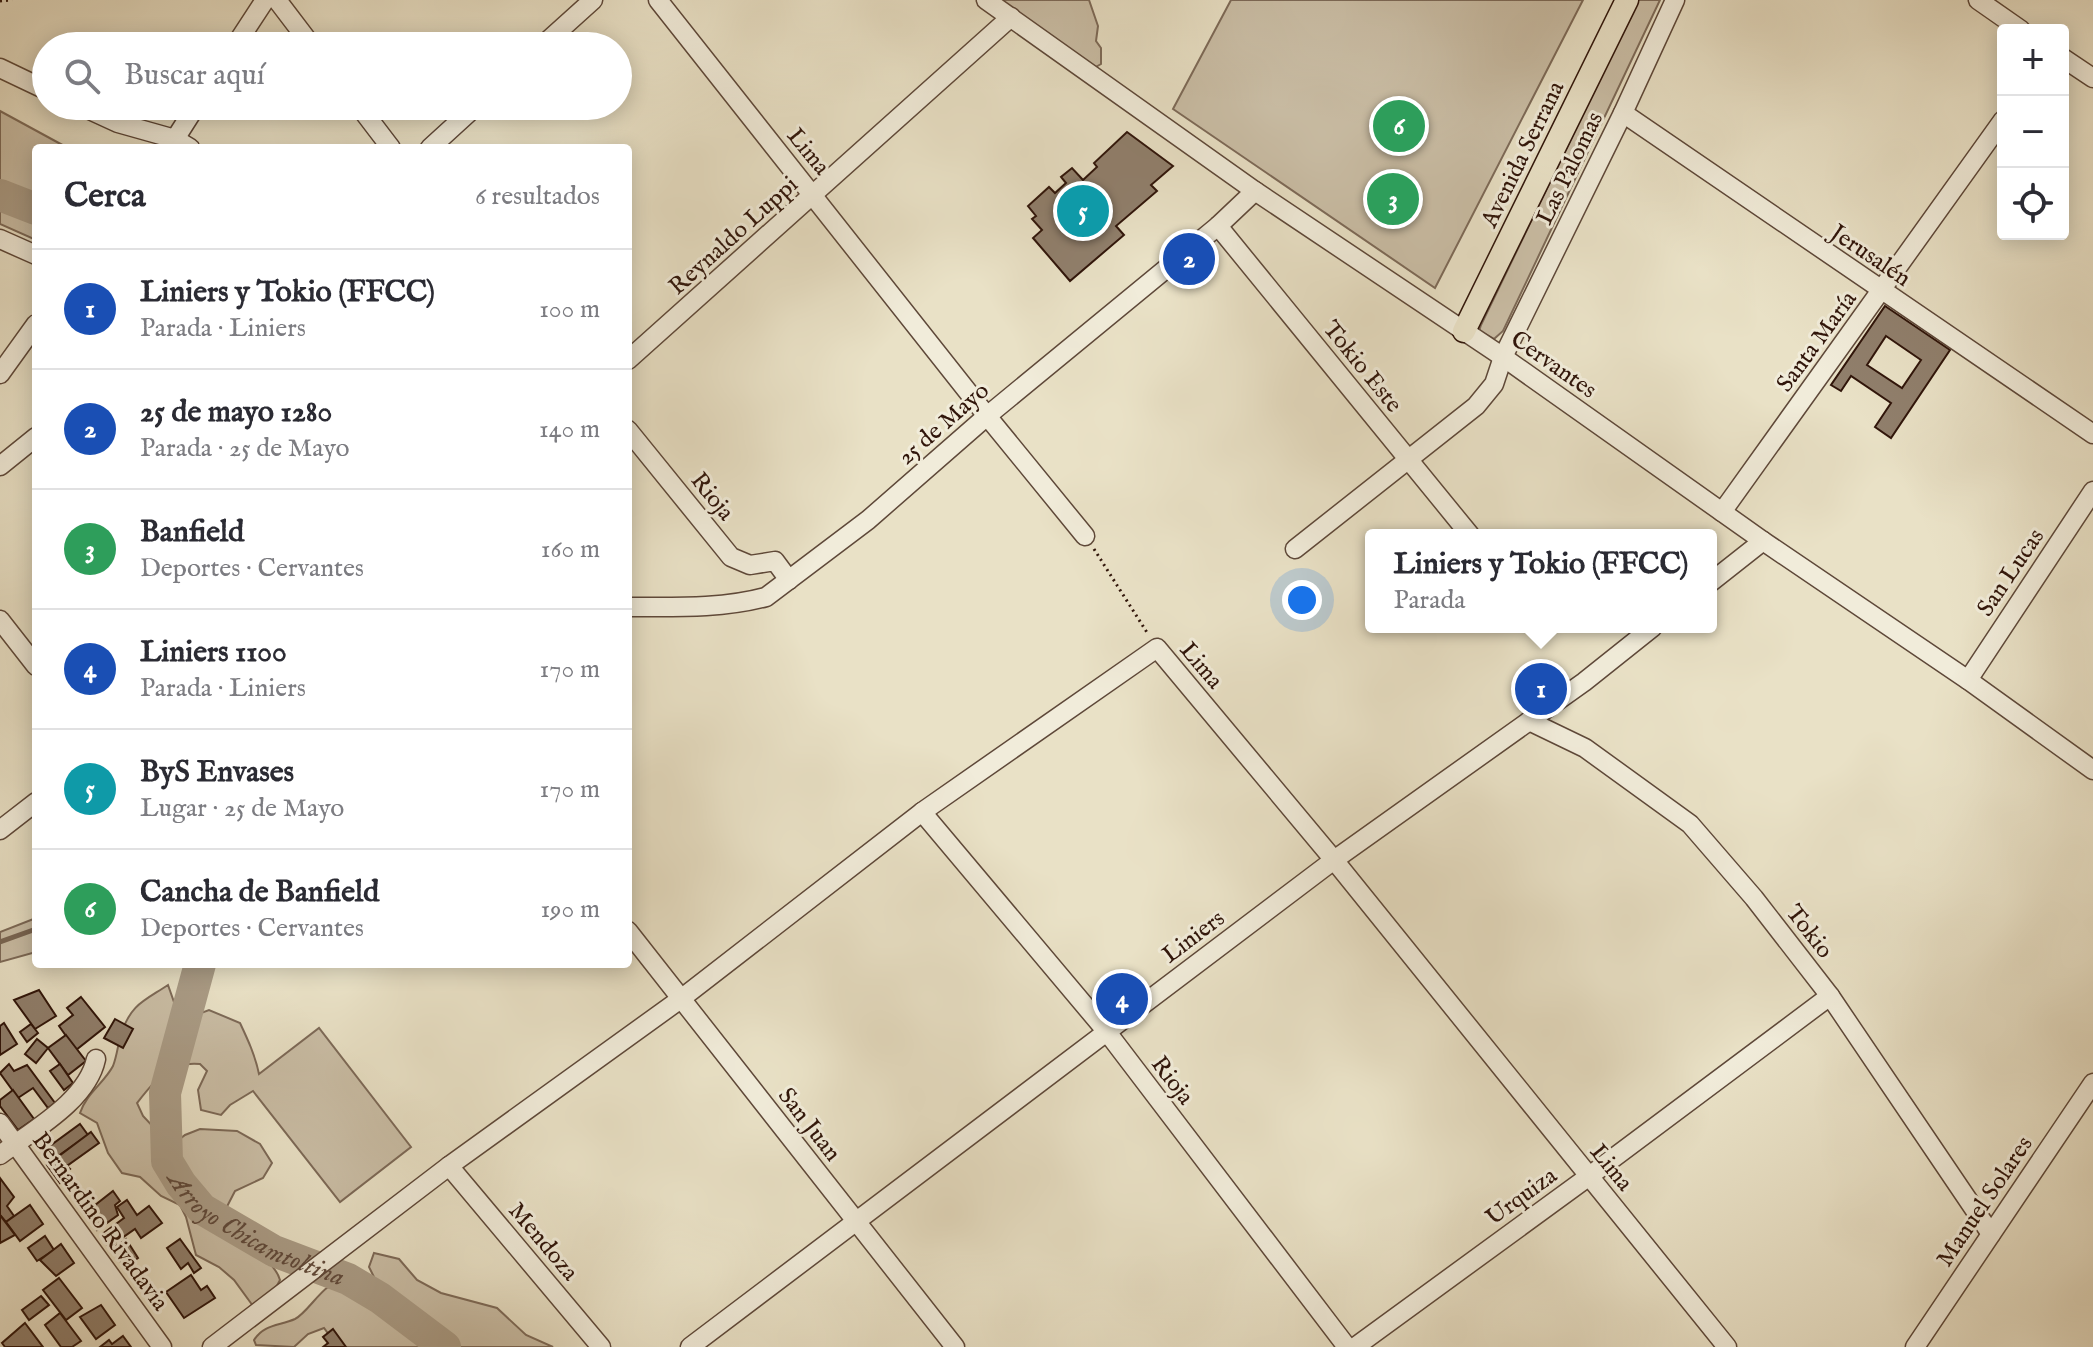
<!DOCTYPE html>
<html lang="es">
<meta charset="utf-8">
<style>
body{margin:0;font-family:"IM FELL English",serif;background:#f2f2f3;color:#2b2b33}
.controls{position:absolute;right:24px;top:24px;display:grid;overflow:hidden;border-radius:8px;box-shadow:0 4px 20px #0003}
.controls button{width:72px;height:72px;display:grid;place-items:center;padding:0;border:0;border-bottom:2px solid #e1e1e2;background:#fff;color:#2b2b33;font:40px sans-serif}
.you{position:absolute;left:1302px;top:600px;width:28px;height:28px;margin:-20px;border:6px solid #fff;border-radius:50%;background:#1a73e8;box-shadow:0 0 0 12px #1a73e833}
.badge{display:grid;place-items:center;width:52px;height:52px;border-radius:50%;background:#b45309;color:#fff;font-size:26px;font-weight:700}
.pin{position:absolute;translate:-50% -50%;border:4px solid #fff;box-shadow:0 2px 8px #0006}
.popup{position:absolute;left:1365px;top:529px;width:352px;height:104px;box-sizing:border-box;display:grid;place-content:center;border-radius:8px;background:#fff;filter:drop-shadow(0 2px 6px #0005);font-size:26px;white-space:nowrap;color:#7c7c81}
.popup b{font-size:30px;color:#2b2b33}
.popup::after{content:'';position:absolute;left:50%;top:100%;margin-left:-16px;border:16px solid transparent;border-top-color:#fff}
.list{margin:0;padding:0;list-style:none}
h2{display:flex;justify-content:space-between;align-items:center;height:104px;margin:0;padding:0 32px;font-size:34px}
h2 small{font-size:26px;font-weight:400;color:#7c7c81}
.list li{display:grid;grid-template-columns:52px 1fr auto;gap:24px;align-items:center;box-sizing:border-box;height:120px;padding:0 32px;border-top:2px solid #e1e1e2}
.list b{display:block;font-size:30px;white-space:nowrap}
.list p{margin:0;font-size:26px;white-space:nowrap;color:#7c7c81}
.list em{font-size:26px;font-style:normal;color:#7c7c81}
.icon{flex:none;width:44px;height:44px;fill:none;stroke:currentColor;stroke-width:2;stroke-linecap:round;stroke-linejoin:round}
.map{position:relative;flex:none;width:2093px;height:1347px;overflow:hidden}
.search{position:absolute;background:#fff;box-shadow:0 4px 20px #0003;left:32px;top:32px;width:600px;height:88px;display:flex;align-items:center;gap:20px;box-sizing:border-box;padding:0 28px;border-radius:44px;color:#7c7c81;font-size:30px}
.panel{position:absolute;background:#fff;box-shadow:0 4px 20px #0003;left:32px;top:144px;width:600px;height:824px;border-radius:8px}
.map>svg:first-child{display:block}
.green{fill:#cabea6;stroke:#7d6a58;stroke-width:2}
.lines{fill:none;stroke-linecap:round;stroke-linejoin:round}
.stream{stroke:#796654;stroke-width:5}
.river{stroke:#aa9c86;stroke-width:32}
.building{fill:#907f6c;stroke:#30150a;stroke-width:2;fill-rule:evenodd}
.minor-casing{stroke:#5e4839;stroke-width:21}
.major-casing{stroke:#30150a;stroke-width:25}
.path{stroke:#30150a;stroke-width:3;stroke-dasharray:2 4;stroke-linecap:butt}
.minor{stroke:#f1ecda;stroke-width:18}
.major{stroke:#e9e1c6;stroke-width:22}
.labels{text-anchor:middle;stroke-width:6;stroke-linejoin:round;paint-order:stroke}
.street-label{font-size:24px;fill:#30150a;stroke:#f1ecda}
.water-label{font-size:26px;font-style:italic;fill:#614b3c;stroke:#f1ecda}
</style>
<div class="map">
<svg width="2093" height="1347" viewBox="0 0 2093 1347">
<rect width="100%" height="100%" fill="#e9e1c6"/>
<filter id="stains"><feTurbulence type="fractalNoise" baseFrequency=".0025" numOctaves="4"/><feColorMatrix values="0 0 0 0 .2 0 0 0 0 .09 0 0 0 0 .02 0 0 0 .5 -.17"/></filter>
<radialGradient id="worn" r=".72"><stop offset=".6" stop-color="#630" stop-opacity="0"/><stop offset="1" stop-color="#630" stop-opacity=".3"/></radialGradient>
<g class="green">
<path d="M988,0H1089L1098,26L1096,41L1101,48V64L1092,69Z"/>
<path d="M1231,0H1583L1435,288L1173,109Z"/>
<path d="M1638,0H1660L1503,331L1494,339L1479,331L1481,325Z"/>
<path d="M0,111L68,148H36V240L0,224Z"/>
<path d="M36,918V952L0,962V932Z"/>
<path d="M168,985L174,1002L196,1015L209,1010L240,1023C248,1040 255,1055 259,1074L319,1028L411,1147L340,1202L253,1091L230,1105L221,1115L201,1110L198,1090L207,1071L200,1064C169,1061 155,1080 137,1103L143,1116L171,1146L185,1135L200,1129L237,1131L260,1144L272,1163L263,1178L235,1191L218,1224C233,1246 272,1253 280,1280L273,1293L253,1306L234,1280L219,1267L196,1255L186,1217L180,1205L161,1196L140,1177L122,1173L108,1153L97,1123L80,1113C86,1094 104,1083 113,1066C117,1056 118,1044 121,1034C131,1004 144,1001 168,985Z"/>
<path d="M374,1253L399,1259L417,1280L441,1293L497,1308L526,1335L553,1347H333L332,1339L324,1328L308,1334L294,1347L256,1345L254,1340C264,1324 279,1326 295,1319C305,1314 317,1295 328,1287L354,1294L374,1277L369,1267Z"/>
</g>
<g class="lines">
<path class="stream" d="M0,942L36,929"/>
<g class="river">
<path d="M0,195L36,209"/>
<path id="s1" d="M200,964L165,1093L167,1161L181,1184L202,1209L274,1251L348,1279L380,1298L445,1347"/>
</g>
</g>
<g class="building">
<path d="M1127,132L1173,166L1151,185L1157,191L1116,226L1124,235L1070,281L1033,238L1042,230L1032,219L1036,216L1028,206L1049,187L1055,193L1066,183L1061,177L1072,168L1083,180L1097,167L1094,163Z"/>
<path d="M1885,306L1950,350L1891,438L1875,427L1891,403L1851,376L1841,391L1831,385ZM1886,336L1921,360L1902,388L1867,365Z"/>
<path d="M39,990L56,1016L35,1029L14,1000Z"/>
<path d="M81,997L105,1027L76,1050L59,1026L73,1015L67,1008Z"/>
<path d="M115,1019L133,1029L123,1048L104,1038Z"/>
<path d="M4,1023L17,1044L0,1055V1026Z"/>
<path d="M31,1024L38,1033L27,1042L20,1032Z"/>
<path d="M66,1035L86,1061L68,1075L48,1048Z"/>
<path d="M37,1039L48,1048L36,1063L25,1054Z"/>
<path d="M9,1064L14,1071L27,1065L55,1103L48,1108L33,1088L18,1098L0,1073Z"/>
<path d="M60,1064L73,1083L64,1090L50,1071Z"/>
<path d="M13,1090L34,1119L18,1130L0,1106V1100Z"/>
<path d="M80,1124L88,1135L51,1161L43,1151Z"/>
<path d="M91,1132L99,1143L67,1166L70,1169L66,1172L69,1176L60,1183L47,1165Z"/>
<path d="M0,1178L14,1197L7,1206L14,1216L6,1222L0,1215Z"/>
<path d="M113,1191L120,1201L115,1205L118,1215L97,1230L85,1213Z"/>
<path d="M127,1200L137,1215L149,1206L162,1223L141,1238L135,1229L109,1247L101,1235L124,1218L117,1207Z"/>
<path d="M30,1205L43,1224L20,1241L6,1222Z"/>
<path d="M0,1215L15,1235L0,1243Z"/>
<path d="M45,1236L54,1250L37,1261L28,1248Z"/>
<path d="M126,1239L138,1258L128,1265L124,1260L121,1262L112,1249Z"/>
<path d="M180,1239L201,1268L194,1273L188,1263L181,1269L167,1248Z"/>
<path d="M61,1244L74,1263L56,1276L40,1260Z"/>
<path d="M191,1275L201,1290L207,1286L215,1298L184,1318L166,1292Z"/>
<path d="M59,1278L82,1308L66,1320L43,1290Z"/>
<path d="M41,1296L49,1305L29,1320L22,1310Z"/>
<path d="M101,1305L115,1325L96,1339L80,1317Z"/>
<path d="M60,1313L81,1341L72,1347H61L45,1325Z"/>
<path d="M25,1323L43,1347H5L2,1343Z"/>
<path d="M333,1329L346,1347H323L328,1343L323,1337Z"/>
<path d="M123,1336L131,1347H100L109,1340L112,1344Z"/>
</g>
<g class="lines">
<defs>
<g id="minor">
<path d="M277,0L312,46"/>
<path d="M658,0L987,416L1085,536"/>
<path d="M986,0L1255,191L1503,357L1763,541L1968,680L2093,770"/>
<path d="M1978,0L2021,30"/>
<path d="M235,46L265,0"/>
<path d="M542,46L593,0"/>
<path d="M2063,58L2093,78"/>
<path d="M0,68L46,90"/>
<path d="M81,106L118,123L175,139L190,148"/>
<path d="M359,106L391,148"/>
<path d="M1623,113L2093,434"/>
<path d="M175,139L196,106"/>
<path d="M430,148L476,106"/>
<path d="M1218,226L1470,535"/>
<path d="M0,239L36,255"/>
<path d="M628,360L1011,17"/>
<path d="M0,374L36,324"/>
<path d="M628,430L731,557L750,565L775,561L789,580"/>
<path d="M0,466L36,437"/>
<path d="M1722,512L2003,120"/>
<path d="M1295,549L1476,406L1494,384L1503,357L1623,113L1675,0"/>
<path d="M1711,582L1763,541"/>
<path d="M628,607C673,607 722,609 766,597L868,520L987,416L1218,226L1255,191"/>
<path d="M0,620L36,666"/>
<path d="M1968,680L2093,491"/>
<path d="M1529,721L1585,748L1690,824L1754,898L1830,996L1991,1234"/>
<path d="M922,812L1107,1032L1347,1347"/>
<path d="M0,830L36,802"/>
<path d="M628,931L955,1347"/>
<path d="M0,1123L162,1347"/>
<path d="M0,1155C33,1130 87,1101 96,1059"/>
<path d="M449,1166L601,1347"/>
<path d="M212,1347L449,1166L682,998L922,812L1157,648L1334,860L1727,1347"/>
<path d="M690,1347L1334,860L1584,682L1653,627"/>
<path d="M1355,1347L1588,1177L1830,996"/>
<path d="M1915,1347L2093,1083"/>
</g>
<path id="major" d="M1464,331L1627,0"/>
</defs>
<use href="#minor" class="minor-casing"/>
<use href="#major" class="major-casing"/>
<g class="path">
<path d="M0,1L12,0"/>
<path d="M1094,549L1148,634"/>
</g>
<use href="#minor" class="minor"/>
<use href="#major" class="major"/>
</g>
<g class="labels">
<g class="street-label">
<text transform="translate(809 151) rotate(51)" y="8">Lima</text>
<text transform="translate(1522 154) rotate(-64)" y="8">Avenida Serrana</text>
<text transform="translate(1569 168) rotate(-64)" y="8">Las Palomas</text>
<text transform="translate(733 235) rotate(-42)" y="8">Reynaldo Luppi</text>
<text transform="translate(1871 255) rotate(34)" y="8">Jerusalén</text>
<text transform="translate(1816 341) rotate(-54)" y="8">Santa María</text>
<text transform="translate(1554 364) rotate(35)" y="8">Cervantes</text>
<text transform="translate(1363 366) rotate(51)" y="8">Tokio Este</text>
<text transform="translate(943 423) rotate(-41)" y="8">25 de Mayo</text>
<text transform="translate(713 496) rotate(51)" y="8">Rioja</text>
<text transform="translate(2010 572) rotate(-56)" y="8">San Lucas</text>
<text transform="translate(1202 665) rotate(50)" y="8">Lima</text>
<text transform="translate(1810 931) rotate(52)" y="8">Tokio</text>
<text transform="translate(1193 936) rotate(-37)" y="8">Liniers</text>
<text transform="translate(1173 1080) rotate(53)" y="8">Rioja</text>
<text transform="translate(810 1124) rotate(52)" y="8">San Juan</text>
<text transform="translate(1612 1167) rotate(51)" y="8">Lima</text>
<text transform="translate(1521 1196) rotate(-36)" y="8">Urquiza</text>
<text transform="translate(1984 1201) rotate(-56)" y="8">Manuel Solares</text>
<text transform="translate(101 1221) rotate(54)" y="8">Bernardino Rivadavia</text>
<text transform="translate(544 1241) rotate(50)" y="8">Mendoza</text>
</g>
<g class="water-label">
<text dy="9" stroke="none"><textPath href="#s1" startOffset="318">Arroyo Chicamtoltina</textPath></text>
</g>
</g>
<rect width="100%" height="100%" filter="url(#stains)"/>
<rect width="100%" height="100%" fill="url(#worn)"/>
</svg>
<div class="controls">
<button>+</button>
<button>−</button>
<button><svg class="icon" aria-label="locate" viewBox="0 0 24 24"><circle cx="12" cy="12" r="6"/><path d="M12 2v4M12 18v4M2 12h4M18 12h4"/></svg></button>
</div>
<div class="you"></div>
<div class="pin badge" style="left:1541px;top:689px;background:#1a4fb4">1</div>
<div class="popup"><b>Liniers y Tokio (FFCC)</b>Parada</div>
<div class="pin badge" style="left:1189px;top:259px;background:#1a4fb4">2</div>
<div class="pin badge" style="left:1393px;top:199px;background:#2e9e5b">3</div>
<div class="pin badge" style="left:1122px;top:999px;background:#1a4fb4">4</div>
<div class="pin badge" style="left:1083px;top:211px;background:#0f9aa8">5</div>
<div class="pin badge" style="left:1399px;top:126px;background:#2e9e5b">6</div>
<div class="search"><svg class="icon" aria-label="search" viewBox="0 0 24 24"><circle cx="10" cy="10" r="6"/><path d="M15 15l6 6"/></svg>Buscar aquí</div>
<section class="panel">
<h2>Cerca<small>6 resultados</small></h2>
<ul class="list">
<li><span class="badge" style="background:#1a4fb4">1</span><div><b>Liniers y Tokio (FFCC)</b><p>Parada · Liniers</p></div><em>100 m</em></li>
<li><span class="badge" style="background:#1a4fb4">2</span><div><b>25 de mayo 1280</b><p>Parada · 25 de Mayo</p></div><em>140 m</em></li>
<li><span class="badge" style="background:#2e9e5b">3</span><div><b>Banfield</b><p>Deportes · Cervantes</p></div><em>160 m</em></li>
<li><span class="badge" style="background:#1a4fb4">4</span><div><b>Liniers 1100</b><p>Parada · Liniers</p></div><em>170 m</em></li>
<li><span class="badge" style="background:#0f9aa8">5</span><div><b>ByS Envases</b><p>Lugar · 25 de Mayo</p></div><em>170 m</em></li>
<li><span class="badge" style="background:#2e9e5b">6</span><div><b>Cancha de Banfield</b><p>Deportes · Cervantes</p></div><em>190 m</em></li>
</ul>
</section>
</div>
